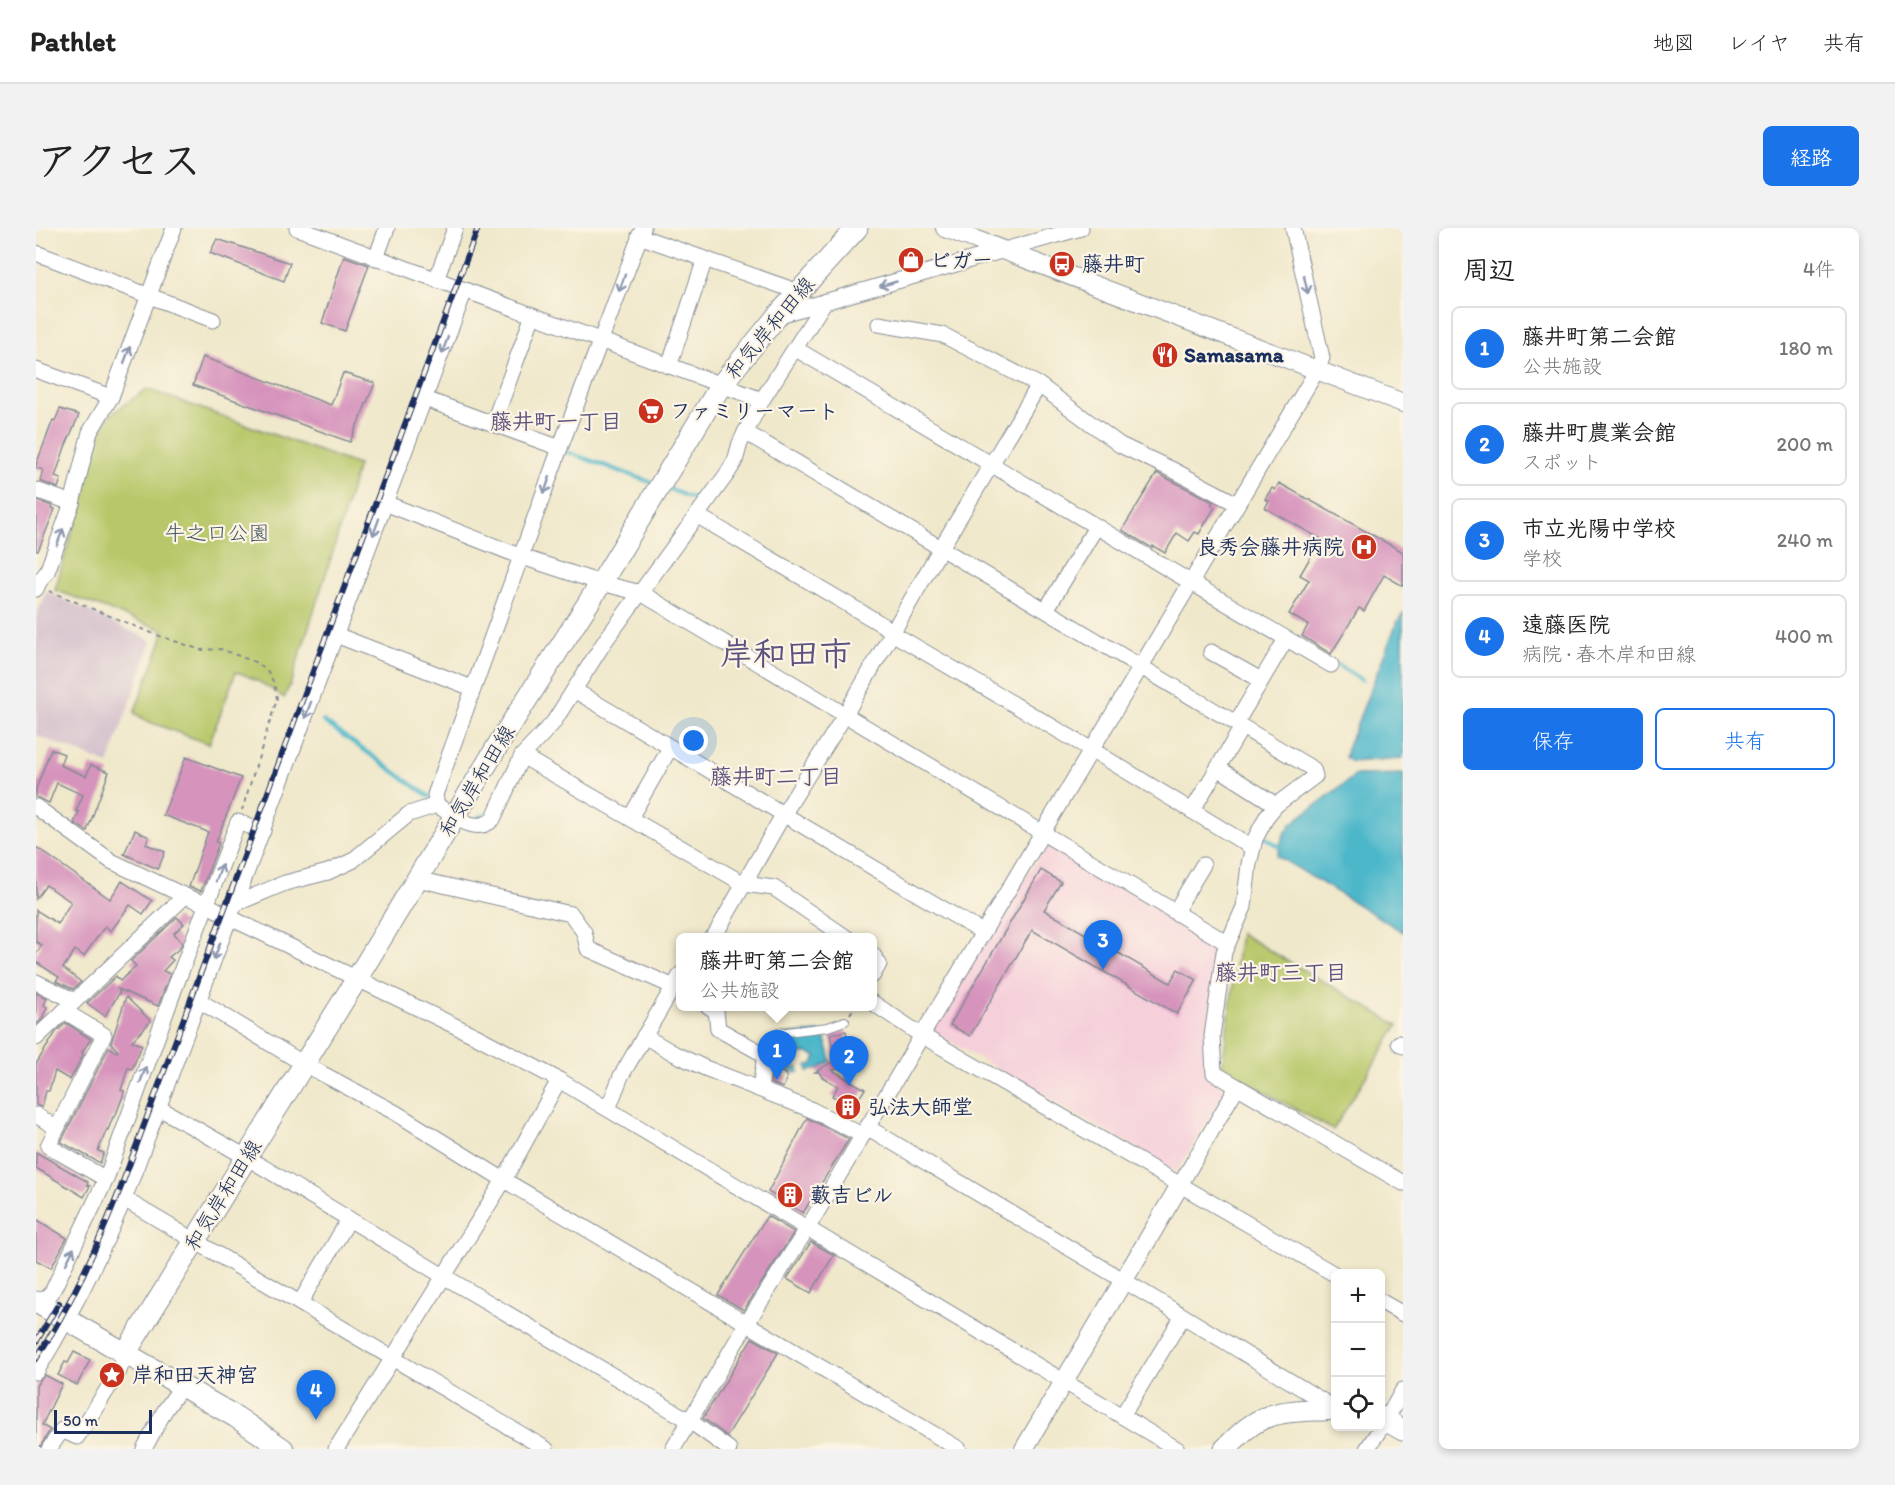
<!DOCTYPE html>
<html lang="ja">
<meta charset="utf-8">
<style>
body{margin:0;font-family:Itim,"Klee One",sans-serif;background:#f2f2f2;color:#222}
.controls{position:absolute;right:18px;bottom:18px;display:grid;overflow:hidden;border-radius:9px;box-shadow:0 3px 9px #0003}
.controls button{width:54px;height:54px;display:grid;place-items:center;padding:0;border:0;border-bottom:2px solid #e0e0e0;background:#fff;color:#222;font:30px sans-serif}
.scale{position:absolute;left:18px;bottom:15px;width:98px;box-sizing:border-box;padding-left:6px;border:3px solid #1b2f5e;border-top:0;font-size:16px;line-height:21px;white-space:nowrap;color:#1b2f5e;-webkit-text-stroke:4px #fcf5e5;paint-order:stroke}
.you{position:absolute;left:658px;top:513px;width:21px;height:21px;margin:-15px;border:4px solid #fff;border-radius:50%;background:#1a73e8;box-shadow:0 0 0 9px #1a73e833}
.badge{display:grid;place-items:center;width:39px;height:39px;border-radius:50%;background:#1a73e8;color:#fff;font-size:20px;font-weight:700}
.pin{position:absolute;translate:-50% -50px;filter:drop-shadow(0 2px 3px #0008)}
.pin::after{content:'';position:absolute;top:32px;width:21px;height:18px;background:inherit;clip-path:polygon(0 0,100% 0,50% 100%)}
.popup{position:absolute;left:640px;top:705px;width:201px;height:78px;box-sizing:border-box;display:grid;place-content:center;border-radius:9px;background:#fff;filter:drop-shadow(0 2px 4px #0005);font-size:20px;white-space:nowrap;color:#767676}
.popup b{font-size:22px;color:#222}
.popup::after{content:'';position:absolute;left:50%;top:100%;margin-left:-12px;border:12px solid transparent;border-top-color:#fff}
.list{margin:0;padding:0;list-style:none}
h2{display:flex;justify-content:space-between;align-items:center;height:78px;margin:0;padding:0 24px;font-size:26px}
h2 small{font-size:20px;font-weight:400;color:#767676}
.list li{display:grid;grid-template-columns:39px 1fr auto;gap:18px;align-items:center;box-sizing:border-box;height:84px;margin:0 12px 12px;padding:0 12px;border:2px solid #e0e0e0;border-radius:9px}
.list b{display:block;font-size:22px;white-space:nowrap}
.list p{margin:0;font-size:20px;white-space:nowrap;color:#767676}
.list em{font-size:20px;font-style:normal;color:#767676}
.actions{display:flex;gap:12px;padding:18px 24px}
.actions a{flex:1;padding:14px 0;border:2px solid #1a73e8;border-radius:9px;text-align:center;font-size:21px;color:#1a73e8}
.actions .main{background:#1a73e8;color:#fff}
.icon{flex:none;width:33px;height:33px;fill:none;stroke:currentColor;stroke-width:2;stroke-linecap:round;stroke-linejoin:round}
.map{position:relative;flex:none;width:1367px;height:1221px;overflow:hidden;border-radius:9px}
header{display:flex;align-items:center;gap:36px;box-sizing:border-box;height:84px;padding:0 30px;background:#fff;border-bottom:2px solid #e0e0e0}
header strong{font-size:28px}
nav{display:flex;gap:33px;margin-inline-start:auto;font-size:21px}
.intro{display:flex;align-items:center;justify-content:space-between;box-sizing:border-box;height:144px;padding:0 36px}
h1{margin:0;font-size:42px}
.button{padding:15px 27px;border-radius:9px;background:#1a73e8;color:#fff;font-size:21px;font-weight:700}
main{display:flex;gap:36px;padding:0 36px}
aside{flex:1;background:#fff;border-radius:9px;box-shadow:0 3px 9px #0003}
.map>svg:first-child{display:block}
.built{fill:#f5cfda}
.industrial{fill:#d1bdcb}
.green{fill:#b8c769;stroke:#6a7b64;stroke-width:1.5}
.water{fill:#4db7ca;stroke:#347394;stroke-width:1.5}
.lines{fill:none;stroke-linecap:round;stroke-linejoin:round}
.stream{stroke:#4db7ca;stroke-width:4}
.building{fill:#d693bc}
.service-casing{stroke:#868c94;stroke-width:10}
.minor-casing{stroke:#868c94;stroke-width:17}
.tertiary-casing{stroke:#868c94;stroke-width:20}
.secondary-casing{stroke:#868c94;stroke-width:23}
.path{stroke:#868c94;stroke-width:2;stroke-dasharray:4.5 4.5;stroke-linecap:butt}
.service{stroke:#fff;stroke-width:8}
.minor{stroke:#fff;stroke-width:15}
.tertiary{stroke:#fff;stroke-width:18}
.secondary{stroke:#fff;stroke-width:21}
.rail-casing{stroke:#1b2f5e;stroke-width:6}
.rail{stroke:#fcf5e5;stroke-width:4;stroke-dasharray:11;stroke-linecap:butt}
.oneway{stroke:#8d97ae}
.labels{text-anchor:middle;stroke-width:4.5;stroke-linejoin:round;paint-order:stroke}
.poi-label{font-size:21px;font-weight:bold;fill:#1b2f5e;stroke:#fcf5e5;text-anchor:start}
.street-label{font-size:21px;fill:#1b2f5e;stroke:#fcf5e5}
.park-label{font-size:21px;fill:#425561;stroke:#fcf5e5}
.neighbourhood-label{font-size:22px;font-weight:bold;fill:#5c527f;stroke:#fcf5e5}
.town-label{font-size:33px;font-weight:bold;fill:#5c527f;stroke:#fcf5e5}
</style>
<header>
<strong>Pathlet</strong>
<nav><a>地図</a><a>レイヤ</a><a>共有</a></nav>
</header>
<div class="intro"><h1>アクセス</h1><a class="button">経路</a></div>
<main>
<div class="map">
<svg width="1367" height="1221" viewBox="0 0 1367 1221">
<rect width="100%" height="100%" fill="#fcf5e5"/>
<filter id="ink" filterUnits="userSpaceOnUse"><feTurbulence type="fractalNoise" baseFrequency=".0167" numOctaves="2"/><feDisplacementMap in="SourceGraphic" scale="12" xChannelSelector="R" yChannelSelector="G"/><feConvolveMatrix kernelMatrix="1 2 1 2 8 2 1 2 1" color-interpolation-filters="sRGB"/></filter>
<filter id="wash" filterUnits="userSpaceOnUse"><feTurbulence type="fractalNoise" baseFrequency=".008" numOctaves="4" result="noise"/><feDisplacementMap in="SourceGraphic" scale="24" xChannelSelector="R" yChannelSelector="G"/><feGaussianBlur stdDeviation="1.35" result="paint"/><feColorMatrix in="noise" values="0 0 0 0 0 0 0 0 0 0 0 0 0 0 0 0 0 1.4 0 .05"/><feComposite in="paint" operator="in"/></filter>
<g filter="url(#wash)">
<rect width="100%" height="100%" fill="#f0e8cb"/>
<path class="built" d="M1011,616L1183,718L1172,848L1189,861V866L1140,944L894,802Z"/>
<path class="industrial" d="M10,363L116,413L72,536L0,507V390Z"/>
<g class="green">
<path d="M111,161L322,237L296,327L255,454L248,470C233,459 218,449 200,444L173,516L111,493L98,485L125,415L127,402L19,362L65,203L74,187Z"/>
<path d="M1204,705L1362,797L1297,902L1186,840Z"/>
</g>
<g class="water">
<path d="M1367,385V530L1315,534L1309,529L1311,521L1361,394Z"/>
<path d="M1367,546V704L1241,628L1247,608L1256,595L1320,547Z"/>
<path d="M784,804L790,812L795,833L782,841L772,843L771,837L777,836L780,828L771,825L757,828L752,834L758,840L762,839L763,844L756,845L732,829L747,807Z"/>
</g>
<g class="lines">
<g class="stream">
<path d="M531,224L617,255"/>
<path d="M633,261L665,274"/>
<path d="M1301,437L1326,452"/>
<path d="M287,493L394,569"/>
<path d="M442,589L451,587"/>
<path d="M1227,608L1244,619"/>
</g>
</g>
<g id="blocks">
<g class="building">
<path d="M181,11L254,35L248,53L174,25Z"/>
<path d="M308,28L333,37L309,103L286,95Z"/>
<path d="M167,129L295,177L307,145L339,155L314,214L157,157Z"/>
<path d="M24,181L43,187L29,219L19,249L25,251L22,260L4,253L7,242L0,240V237L17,192L19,193Z"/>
<path d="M1121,245L1177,274L1175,277L1179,279L1163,306L1159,304L1153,313L1141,305L1129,325L1117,318L1116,320L1086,302Z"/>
<path d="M1243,255L1367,324V358L1348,347L1328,383L1323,380L1295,426L1266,408L1272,397L1253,386L1273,352L1264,347L1285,311L1229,280L1233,273L1229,271L1236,260L1239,262Z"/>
<path d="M0,272L16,278L15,280L19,281L2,323H0Z"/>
<path d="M15,521L28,526L24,537L50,548L55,537L73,544L51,603L38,595L43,584L40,583L47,567L21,555L13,575L0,569V561Z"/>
<path d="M150,529L205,550L180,614L183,615L165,663L153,659L172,604L127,587Z"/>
<path d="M99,602L113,609L110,616L129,624L122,641L88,626Z"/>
<path d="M0,619L74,671L86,653L116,673L107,686L94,677L75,703L69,698L48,728L39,722L27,740L45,754L37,761L20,753L23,749L0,734V726L6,717L0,714V682L22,696L35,674L10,657L0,671Z"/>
<path d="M1005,642L1025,654L1008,682L1134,755L1142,741L1161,752L1141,786L996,702L934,808L914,797Z"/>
<path d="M141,689L148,696L138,705L146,715L143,721L133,729L137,732L127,743L134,746L122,778L82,761L84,764L69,788L51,775L80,748L84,753L100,738L95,733Z"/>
<path d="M0,765L11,770L8,777L11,779L6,791L0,797Z"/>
<path d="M90,769L115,793L96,813L106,817L96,841L92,840L85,862L88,863L87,868L79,889H77L72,902L71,901L62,923L68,925L64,935L25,914L73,819L80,824L82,823L75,815Z"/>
<path d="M30,795L55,811L46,824L47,827L34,852L19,843L13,863H10L6,879L0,877V836L20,804Z"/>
<path d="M810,803L817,838L796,842L829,861L817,879L796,868L802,858L786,849L783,844H779L799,832L794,806Z"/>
<path d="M737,840L748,845L751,849L747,860L735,855Z"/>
<path d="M771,890L813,911L767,985L732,964Z"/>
<path d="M0,924L52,954L51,957L54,958L48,969L0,940Z"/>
<path d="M731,988L758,1004L708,1082L682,1067Z"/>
<path d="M0,991L31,1010L15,1040L0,1032Z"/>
<path d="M775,1014L798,1027L775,1065L751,1051Z"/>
<path d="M716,1110L742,1125L691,1208L667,1190Z"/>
<path d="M38,1124L54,1132L41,1157L22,1147L29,1134L32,1135Z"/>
<path d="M9,1147L26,1156L6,1197L14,1202L3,1221H0V1158L3,1153Z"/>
</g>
</g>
</g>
<g filter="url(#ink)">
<use href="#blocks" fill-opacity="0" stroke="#868c94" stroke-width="1.5"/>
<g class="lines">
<defs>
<path id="service" d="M729,827L742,805L792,799L809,793"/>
<g id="minor">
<path d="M261,0L726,172"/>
<path d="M603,8L763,64"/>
<path d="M0,25L177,92"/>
<path d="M340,30L351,0"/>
<path d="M400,52L419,0"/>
<path d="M743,87L1045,0"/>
<path d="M843,96L907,107L1003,157L1084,217L1139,243L1201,276"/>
<path d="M760,121L1295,437"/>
<path d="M633,138L669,31"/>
<path d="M0,142L75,169"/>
<path d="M389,171L524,220"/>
<path d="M457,196L497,87"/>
<path d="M709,204L1277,541L1279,548L1240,577L1231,588L1219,611L1213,636L1208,679L1188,724L1176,808L1178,845L1367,955"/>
<path d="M0,262L36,275"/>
<path d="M349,275L486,329L565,355L605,365L1191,715"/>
<path d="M662,288L857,403"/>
<path d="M0,361L3,354L11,344L36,275L54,204L75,169L138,0"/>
<path d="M1010,382L1060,299"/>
<path d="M856,405L1056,522L1217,620"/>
<path d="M300,407L436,460"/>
<path d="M1175,424L1225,452"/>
<path d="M538,462L946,704"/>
<path d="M1200,495L1250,411"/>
<path d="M486,528L708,656L738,660L811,710"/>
<path d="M1182,540L1240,577"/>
<path d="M401,577L399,567L524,220L607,0"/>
<path d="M0,579L75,633L149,668L172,677L199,692L442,809L523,852L1141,1221"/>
<path d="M1156,583L1206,499"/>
<path d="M594,590L634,520"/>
<path d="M381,651L535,686L548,704L552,721L645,762"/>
<path d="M199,676L249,655L292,644L316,633L373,586L401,577C417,587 440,608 457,591L486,528L517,495L569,413L691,246L699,233L704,215L726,172L789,73"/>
<path d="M1139,684L1167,637"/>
<path d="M675,710L679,707L747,587L809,487L905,320L1003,157"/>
<path d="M837,727L843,736L837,747"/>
<path d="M0,754L39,773"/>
<path d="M162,772L268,836L360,885L468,952L923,1221"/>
<path d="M837,775L885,807L1300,1047"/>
<path d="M672,778L680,783L682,801L729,827L724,861"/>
<path d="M28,783L68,807L12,918L70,951"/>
<path d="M608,808L639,826L669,840L776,882L826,907"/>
<path d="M0,810L149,668"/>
<path d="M1363,815L1367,818"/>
<path d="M123,880L210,929L409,1049L654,1193L693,1221"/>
<path d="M572,881L585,848L645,746"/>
<path d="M0,887L21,900"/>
<path d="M831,899L1147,1088L1290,1175L1292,1182"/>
<path d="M1144,957L1201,859"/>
<path d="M88,971L510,1221"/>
<path d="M1344,1073L1367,1086"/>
<path d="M264,1075L313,991"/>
<path d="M3,1076L16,1064L70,951L138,762L202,594L227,603"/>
<path d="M0,1144C35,1087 62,1033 88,971L429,62"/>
<path d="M1086,1188L1147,1088"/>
<path d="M13,1221L26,1202L41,1209L83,1143L89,1126"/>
<path d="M108,1221L129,1182L146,1158"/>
<path d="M300,1221L468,952L523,852"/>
<path d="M637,1221L711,1095L771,1001L1281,142L1286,130L1257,0"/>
<path d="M1331,1221L1350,1192L1367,1162"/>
</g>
<g id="tertiary">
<path d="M909,0L1367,175"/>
<path d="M988,1221L1144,957"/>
</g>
<g id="secondary">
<path d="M0,1074L200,1189L247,1221"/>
<path d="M89,1126L320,752L470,504L565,355L685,157L742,87L821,0"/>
<path d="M1344,1189L1367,1202"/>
<path d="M1189,1221C1202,1208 1216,1193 1234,1188C1254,1181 1279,1183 1300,1181"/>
</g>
</defs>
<use href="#service" class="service-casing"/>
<use href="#minor" class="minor-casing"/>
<use href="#tertiary" class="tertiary-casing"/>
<use href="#secondary" class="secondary-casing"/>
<g class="path">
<path d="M13,363L118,406L165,422L185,421L221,435L231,442L238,455L241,471L206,582"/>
<path d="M814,786L819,778"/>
<path d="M802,881L807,872"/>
</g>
<use href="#service" class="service"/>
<use href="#minor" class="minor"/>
<use href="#tertiary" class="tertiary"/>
<use href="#secondary" class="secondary"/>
<defs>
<g id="rail">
<path d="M0,1114L23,1075"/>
<path d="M0,1131C35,1077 61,1019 85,959L442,0"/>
</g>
</defs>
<use href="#rail" class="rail-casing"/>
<use href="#rail" class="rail"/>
</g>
<defs><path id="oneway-shaft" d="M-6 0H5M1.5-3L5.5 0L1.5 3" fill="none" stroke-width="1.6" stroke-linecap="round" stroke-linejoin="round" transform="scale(1.5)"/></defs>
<g class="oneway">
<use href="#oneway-shaft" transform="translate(586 55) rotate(110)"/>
<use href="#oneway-shaft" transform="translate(852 56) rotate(164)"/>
<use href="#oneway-shaft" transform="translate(1270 57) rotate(77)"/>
<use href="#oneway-shaft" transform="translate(409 117) rotate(110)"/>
<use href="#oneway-shaft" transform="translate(91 127) rotate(-70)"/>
<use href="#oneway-shaft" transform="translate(511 257) rotate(109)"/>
<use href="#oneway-shaft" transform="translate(340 299) rotate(110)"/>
<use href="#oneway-shaft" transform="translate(24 309) rotate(-70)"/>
<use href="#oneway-shaft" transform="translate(272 482) rotate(110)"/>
<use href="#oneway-shaft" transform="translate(183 645) rotate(-70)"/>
<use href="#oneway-shaft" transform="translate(181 723) rotate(111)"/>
<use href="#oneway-shaft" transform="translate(107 847) rotate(-70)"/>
<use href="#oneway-shaft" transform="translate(34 1028) rotate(-64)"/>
</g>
</g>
<defs>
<symbol id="shop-disc" viewBox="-11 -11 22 22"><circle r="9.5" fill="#c8321e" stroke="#fcf5e5"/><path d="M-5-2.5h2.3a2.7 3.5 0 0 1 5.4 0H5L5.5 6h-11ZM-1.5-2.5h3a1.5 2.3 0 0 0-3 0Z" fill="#fff"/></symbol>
<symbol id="bus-disc" viewBox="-11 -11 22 22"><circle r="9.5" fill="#c8321e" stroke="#fcf5e5"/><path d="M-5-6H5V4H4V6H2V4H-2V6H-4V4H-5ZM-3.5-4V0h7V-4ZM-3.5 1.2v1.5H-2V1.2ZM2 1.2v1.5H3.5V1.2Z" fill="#fff"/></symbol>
<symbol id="restaurant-disc" viewBox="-11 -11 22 22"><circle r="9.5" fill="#c8321e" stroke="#fcf5e5"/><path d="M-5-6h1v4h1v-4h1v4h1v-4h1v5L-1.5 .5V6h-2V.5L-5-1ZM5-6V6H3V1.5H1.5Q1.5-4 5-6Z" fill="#fff"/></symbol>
<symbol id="supermarket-disc" viewBox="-11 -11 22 22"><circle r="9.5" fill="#c8321e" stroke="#fcf5e5"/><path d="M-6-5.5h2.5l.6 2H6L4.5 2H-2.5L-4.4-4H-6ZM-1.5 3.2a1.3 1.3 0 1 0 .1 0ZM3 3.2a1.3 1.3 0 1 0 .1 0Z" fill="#fff"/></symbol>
<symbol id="hospital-disc" viewBox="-11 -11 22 22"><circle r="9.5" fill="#c8321e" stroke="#fcf5e5"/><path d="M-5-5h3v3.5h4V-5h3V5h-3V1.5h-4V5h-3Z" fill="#fff"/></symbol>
<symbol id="building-disc" viewBox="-11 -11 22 22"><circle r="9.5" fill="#c8321e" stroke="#fcf5e5"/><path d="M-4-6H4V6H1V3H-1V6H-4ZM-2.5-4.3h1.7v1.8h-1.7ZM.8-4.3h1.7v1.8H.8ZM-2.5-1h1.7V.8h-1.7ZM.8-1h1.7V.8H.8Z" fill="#fff"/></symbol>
<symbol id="sight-disc" viewBox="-11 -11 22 22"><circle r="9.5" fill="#c8321e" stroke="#fcf5e5"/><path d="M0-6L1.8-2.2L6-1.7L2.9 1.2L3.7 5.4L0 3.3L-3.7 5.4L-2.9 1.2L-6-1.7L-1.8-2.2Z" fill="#fff"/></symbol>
</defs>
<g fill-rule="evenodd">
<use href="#shop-disc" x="860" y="17" width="30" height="30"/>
<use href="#bus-disc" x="1011" y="21" width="30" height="30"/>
<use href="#restaurant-disc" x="1114" y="112" width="30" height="30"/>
<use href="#supermarket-disc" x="600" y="168" width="30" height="30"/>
<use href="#hospital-disc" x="1313" y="304" width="30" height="30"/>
<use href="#building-disc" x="797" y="864" width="30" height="30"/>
<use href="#building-disc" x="739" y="952" width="30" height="30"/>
<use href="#sight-disc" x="61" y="1132" width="30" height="30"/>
</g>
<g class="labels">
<g class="poi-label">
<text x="894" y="39">ビガー</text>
<text x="1046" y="43">藤井町</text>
<text x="1148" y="134">Samasama</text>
<text x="634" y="190">ファミリーマート</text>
<text x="1308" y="326" text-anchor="end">良秀会藤井病院</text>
<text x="832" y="886">弘法大師堂</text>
<text x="774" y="974">藪吉ビル</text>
<text x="96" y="1154">岸和田天神宮</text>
</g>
<g class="street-label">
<text transform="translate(734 100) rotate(-50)" y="7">和気岸和田線</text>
<text transform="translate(441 553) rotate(-59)" y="7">和気岸和田線</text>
<text transform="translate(187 967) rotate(-58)" y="7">和気岸和田線</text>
</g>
<g class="park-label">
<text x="181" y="312">牛之口公園</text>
</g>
<g class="neighbourhood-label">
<text x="520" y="201">藤井町一丁目</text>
<text x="740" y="556">藤井町二丁目</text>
<text x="1245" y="752">藤井町三丁目</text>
</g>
<g class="town-label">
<text x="750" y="437">岸和田市</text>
</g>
</g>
</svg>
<div class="controls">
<button>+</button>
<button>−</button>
<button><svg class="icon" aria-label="locate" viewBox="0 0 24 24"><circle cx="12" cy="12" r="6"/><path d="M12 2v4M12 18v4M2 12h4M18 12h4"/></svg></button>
</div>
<div class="scale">50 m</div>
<div class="you"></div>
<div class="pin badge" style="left:741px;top:852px">1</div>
<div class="popup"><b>藤井町第二会館</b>公共施設</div>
<div class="pin badge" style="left:813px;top:858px">2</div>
<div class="pin badge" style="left:1067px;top:742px">3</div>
<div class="pin badge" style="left:280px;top:1192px">4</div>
</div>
<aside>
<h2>周辺<small>4件</small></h2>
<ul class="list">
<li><span class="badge">1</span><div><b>藤井町第二会館</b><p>公共施設</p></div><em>180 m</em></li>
<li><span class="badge">2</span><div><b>藤井町農業会館</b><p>スポット</p></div><em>200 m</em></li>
<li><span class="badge">3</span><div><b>市立光陽中学校</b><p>学校</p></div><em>240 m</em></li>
<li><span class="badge">4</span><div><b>遠藤医院</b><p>病院 · 春木岸和田線</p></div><em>400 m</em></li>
</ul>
<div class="actions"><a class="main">保存</a><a>共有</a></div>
</aside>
</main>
